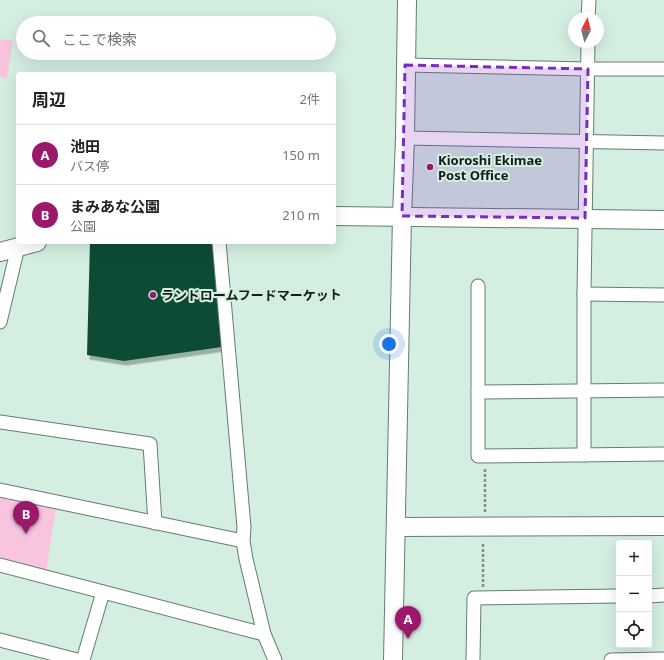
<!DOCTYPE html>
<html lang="ja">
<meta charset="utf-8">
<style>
body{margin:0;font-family:"Noto Sans","Noto Sans JP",sans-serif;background:#f2f2f2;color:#222}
.controls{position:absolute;right:12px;bottom:12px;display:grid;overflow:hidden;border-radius:4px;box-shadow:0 4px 16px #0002}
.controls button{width:36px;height:36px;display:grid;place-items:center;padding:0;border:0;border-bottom:1px solid #e0e0e0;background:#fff;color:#222;font:20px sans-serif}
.compass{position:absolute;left:568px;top:12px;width:36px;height:36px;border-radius:50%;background:#fff;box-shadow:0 4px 16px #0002;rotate:7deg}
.you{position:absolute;left:389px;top:344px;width:14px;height:14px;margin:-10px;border:3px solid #fff;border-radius:50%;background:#1a73e8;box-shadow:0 0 0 6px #1a73e833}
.badge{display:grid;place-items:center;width:26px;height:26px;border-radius:50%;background:#9b186c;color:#fff;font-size:13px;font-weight:700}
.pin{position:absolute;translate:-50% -33px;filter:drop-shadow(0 1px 2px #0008)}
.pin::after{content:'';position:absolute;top:21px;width:14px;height:12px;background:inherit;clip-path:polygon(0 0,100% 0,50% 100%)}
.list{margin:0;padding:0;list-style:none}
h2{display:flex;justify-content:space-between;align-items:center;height:52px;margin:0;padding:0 16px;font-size:17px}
h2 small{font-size:13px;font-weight:400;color:#767676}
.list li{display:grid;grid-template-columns:26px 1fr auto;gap:12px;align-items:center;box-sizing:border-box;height:60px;padding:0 16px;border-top:1px solid #e0e0e0}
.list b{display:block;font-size:15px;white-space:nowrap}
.list p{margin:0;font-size:13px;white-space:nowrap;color:#767676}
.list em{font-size:13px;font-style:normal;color:#767676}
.icon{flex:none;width:22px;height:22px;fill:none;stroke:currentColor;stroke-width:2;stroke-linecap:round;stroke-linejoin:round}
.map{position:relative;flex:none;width:664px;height:660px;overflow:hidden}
.search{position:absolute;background:#fff;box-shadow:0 4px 16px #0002;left:16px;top:16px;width:320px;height:44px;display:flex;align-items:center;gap:10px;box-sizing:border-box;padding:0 14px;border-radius:22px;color:#767676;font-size:15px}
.panel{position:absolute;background:#fff;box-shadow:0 4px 16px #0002;left:16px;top:72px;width:320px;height:172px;border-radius:4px}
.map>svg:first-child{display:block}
.green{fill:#f8c4de}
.building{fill:#0d4c35;filter:url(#shadow)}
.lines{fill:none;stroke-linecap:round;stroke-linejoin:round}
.street-casing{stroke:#657c71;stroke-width:15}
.secondary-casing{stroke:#657c71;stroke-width:20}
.path{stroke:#7e9087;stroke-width:2.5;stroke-dasharray:3 2;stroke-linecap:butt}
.street{stroke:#fff;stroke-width:13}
.secondary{stroke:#fff;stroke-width:18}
.marked{fill:#7b2cbf;fill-opacity:0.2;stroke:#7b2cbf;stroke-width:3;stroke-dasharray:8 5;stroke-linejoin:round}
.poi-dot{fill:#9b186c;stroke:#d4eee1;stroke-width:1.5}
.labels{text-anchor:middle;stroke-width:4;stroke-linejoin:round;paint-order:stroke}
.poi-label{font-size:13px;font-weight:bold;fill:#141d18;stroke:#d4eee1;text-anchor:start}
</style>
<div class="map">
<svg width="664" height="660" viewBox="0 0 664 660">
<defs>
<filter id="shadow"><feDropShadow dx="2.5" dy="4.5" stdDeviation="0" flood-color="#0004"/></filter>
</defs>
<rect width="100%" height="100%" fill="#d4eee1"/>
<g class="green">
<path d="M0,39L13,41L7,79L0,77Z"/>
<path d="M0,496L56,508L46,572L0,560Z"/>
</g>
<path class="building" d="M90,242H214L222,347L124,361L87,355Z"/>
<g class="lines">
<defs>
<g id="street">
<path d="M588,18L589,0"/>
<path d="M405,65L588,69H664"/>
<path d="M405,138L664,143"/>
<path d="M219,242L244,527L243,541L246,559L264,634L275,660"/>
<path d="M478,286V456L664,454"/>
<path d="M584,294L664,295"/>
<path d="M0,322L18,247"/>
<path d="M478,392L664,390"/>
<path d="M0,422L150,444L155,523"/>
<path d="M584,455V294L588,42"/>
<path d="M0,490L243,541"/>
<path d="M0,565L264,634"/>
<path d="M649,596L664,595"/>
<path d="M0,640L77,660"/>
<path d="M83,660L103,592"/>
<path d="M473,660L474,598L619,596"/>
<path d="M611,660L664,659"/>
</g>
<g id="secondary">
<path d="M334,216L664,220"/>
<path d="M0,252L37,242"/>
<path d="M396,527L664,526"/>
<path d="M393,660L402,216L405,138L407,0"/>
</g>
</defs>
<use href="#street" class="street-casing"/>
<use href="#secondary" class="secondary-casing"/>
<g class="path">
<path d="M485,512V467"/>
<path d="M483,587V542"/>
</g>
<use href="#street" class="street"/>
<use href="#secondary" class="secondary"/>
</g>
<path class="marked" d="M405,65L588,69L585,218L402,216Z"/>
<g class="poi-dot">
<circle cx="430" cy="167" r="4"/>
<circle cx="153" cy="295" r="4"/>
</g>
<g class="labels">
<g class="poi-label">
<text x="438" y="165">Kioroshi Ekimae<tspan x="438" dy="15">Post Office</tspan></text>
<text x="161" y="300">ランドロームフードマーケット</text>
</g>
</g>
</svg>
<div class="controls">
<button>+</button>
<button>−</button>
<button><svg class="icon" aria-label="locate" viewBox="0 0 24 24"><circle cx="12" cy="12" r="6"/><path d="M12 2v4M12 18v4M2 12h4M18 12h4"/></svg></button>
</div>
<svg class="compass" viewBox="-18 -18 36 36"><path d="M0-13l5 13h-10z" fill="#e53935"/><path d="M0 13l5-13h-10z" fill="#767676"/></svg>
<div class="you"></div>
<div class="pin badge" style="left:408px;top:639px">A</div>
<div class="pin badge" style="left:26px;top:534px">B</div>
<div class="search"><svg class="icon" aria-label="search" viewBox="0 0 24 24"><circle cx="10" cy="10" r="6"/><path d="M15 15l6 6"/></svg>ここで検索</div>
<section class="panel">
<h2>周辺<small>2件</small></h2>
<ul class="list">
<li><span class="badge">A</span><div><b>池田</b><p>バス停</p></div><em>150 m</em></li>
<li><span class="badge">B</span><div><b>まみあな公園</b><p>公園</p></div><em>210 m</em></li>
</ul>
</section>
</div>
